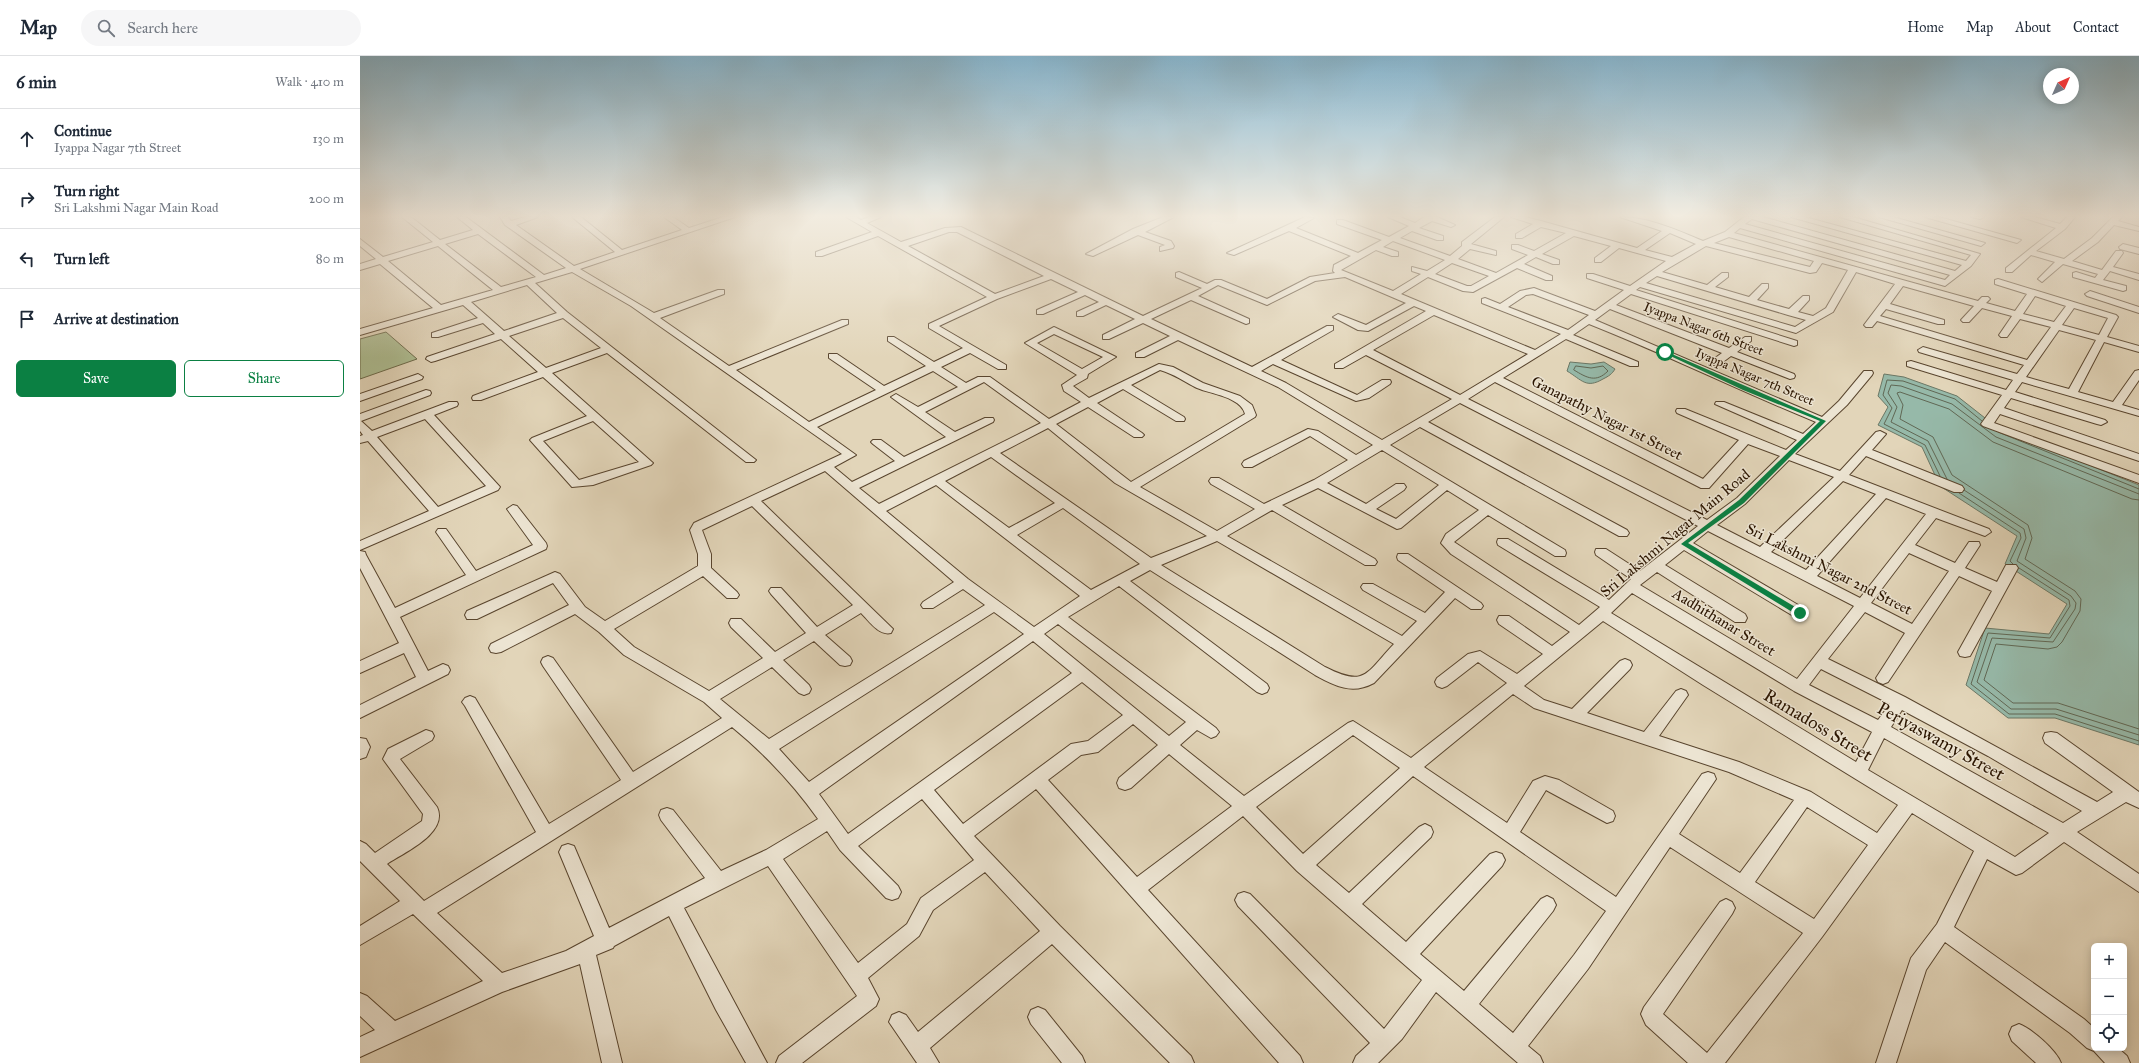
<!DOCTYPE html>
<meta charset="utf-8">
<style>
body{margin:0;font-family:"IM FELL Great Primer",serif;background:#f6f6f7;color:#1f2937}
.controls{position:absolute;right:12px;bottom:12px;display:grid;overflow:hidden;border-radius:6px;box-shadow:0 2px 10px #0003}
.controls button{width:36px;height:36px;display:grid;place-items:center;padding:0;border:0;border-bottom:1px solid #e0e1e3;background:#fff;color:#1f2937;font:20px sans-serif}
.compass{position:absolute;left:1683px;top:12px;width:36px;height:36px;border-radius:50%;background:#fff;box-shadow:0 2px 10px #0003;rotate:45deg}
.stop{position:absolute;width:12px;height:12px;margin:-9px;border:3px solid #0b8043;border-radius:50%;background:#fff}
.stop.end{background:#0b8043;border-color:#fff;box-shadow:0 1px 4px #0008}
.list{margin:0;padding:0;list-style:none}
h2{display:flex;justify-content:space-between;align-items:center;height:52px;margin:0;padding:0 16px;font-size:17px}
h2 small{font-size:13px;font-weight:400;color:#747a83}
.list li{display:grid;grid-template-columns:26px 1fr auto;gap:12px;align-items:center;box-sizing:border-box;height:60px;padding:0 16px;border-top:1px solid #e0e1e3}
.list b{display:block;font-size:15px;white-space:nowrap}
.list p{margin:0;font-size:13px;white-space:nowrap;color:#747a83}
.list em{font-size:13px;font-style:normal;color:#747a83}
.actions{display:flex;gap:8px;padding:12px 16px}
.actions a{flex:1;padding:9px 0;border:1px solid #0b8043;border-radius:6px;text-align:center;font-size:14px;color:#0b8043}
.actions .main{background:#0b8043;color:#fff}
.icon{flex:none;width:22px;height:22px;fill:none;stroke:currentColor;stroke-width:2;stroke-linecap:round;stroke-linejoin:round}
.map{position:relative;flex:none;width:1779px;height:1007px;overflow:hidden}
header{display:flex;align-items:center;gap:24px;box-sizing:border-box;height:56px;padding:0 20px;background:#fff;border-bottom:1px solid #e0e1e3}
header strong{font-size:19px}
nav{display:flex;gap:22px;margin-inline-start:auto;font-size:14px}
.search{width:280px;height:36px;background:#f6f6f7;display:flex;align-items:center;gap:10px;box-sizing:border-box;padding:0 14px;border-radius:22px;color:#747a83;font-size:15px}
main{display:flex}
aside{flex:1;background:#fff}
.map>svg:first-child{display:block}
.green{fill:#aebe93;stroke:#6c6a4a}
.water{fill:#96b9a9;stroke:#6b7765}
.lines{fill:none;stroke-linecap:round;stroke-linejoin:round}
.shore{stroke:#606754;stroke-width:1}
.minor-casing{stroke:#59452e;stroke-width:2}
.minor{fill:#ece4d2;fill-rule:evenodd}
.route{fill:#0b8043}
.labels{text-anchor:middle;stroke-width:3;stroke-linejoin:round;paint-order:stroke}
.far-street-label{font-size:13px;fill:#2b1500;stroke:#ece4d2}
.street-label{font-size:15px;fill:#2b1500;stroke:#ece4d2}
.near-street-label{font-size:18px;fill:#2b1500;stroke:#ece4d2}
</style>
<header>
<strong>Map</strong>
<div class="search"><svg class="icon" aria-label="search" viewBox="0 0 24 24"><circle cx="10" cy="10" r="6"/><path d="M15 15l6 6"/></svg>Search here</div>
<nav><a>Home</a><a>Map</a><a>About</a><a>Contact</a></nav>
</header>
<main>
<aside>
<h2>6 min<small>Walk · 410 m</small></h2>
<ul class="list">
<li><svg class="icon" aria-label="ahead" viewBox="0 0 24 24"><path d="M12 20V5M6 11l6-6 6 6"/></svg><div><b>Continue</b><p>Iyappa Nagar 7th Street</p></div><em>130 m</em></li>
<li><svg class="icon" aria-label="right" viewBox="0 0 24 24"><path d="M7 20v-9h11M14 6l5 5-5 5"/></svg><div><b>Turn right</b><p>Sri Lakshmi Nagar Main Road</p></div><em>200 m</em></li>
<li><svg class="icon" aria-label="left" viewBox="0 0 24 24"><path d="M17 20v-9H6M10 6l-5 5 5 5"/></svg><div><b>Turn left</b></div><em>80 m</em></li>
<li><svg class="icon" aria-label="arrive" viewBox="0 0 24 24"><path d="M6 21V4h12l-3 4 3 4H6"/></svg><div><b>Arrive at destination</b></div></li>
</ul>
<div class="actions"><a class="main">Save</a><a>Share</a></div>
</aside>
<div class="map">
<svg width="1779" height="1007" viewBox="0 0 1779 1007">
<rect width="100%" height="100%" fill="#e2d5b9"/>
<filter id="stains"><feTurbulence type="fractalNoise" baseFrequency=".005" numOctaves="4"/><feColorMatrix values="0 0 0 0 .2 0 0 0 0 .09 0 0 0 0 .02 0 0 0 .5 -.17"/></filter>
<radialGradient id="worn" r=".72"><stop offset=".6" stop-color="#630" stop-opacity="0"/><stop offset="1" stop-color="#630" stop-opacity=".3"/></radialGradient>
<path class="green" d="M26,276L57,303L0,323V283Z"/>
<g class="water">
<path d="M1210,306L1231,308L1244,306L1255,313C1252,318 1249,320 1243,323C1226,333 1222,324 1207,315Z"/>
<path d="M1524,318L1544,321L1597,340L1639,373L1779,429V689L1695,662H1648L1606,629L1625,572L1689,578L1707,548L1645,508L1657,480L1580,430L1562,391L1518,369L1528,351L1518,340Z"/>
</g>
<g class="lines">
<g class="shore">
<path d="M1216,310L1231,312L1243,310L1248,315C1236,327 1227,322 1214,314Z"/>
<path d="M1638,376L1779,433"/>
<path d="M1580,420L1565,389L1524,368L1532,352L1523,339L1527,324L1543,325L1595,343L1622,365"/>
<path d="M1587,423L1568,385L1531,366L1537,351L1528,337L1531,329L1541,330L1592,348L1636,381L1779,438"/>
<path d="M1604,434L1664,473L1666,482L1657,505L1711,540L1716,547L1715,553L1693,586L1632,582L1617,626L1651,653H1696L1779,679"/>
<path d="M1599,437L1660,477L1661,482L1650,505L1653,508"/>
<path d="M1779,444L1772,443L1633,386L1589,353L1540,336L1537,337L1543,349L1540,363L1573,381L1592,419L1668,469L1672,482L1665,503L1715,535L1721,543L1720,555L1702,586L1697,591L1688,593L1636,588L1624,624L1653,647H1698L1779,673"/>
<path d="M1659,512L1709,544L1710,550L1690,582L1628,577L1611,628L1649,658H1695L1779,685"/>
</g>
<defs>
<g id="minor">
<path d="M42,161H51L80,184L113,174L97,161H106L184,219L206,212L145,169L140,161H148L151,165L165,161H178L156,169L214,210L255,196L212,161H221L262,194L322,174L304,161H313L329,172L363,161H375L220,213L294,257L358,234H364V238L300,262L369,310L482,264H488V268L376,314L449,366L516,334L469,302V298H477L524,330L566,310L528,285V281H534L574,306L603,292L569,272V268L627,241L518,180L462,200H456V196L512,176L486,161H496L501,164L509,161H521L507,167L541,186L585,172L601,171L783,260L842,232L816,221V217L819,216L847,228L855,224H861L907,243L950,221L975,217L973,215L974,209L991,200L929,175L874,199L867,197L945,161L954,162L936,172L998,197L1022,184L977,168V164H983L1029,181L1049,170L1028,161H1040L1055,167L1064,161H1077L1095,169L1091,171L1072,165L1059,172L1083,180V184H1077L1052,175L1040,182L1090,200L1102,190V186L1135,161H1144L1111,188L1136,195V199L1110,193L1098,203L1136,217L1168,199L1152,193V189H1158L1174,195L1206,177L1181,171L1162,182H1156V178L1173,168L1151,161H1165L1181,165L1277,192L1302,175L1260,161C1288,161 1317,174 1343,185L1365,176L1384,161H1403L1595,215L1602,209L1431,161H1445L1606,205L1611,199L1480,161H1493L1620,198L1611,210L1585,230L1380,172L1374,177L1618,245L1622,241H1628L1630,243L1626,247L1655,255L1667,238L1635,228V224L1638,223L1756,259L1758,261L1747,281L1779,290V296L1744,286L1718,336L1753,346L1775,315L1779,314V324L1762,349L1779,354V360L1662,326L1655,336L1745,364L1747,366L1741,369L1737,368L1651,342L1644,352L1779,398V405L1640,358L1634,367L1779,419V427L1623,370L1621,368L1642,339L1547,310V306L1551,305L1646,334L1653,324L1559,296L1558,294L1563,291L1657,318L1664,309L1517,265L1512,271H1506L1504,269L1535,228L1496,216L1473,256L1436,277L1280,231L1276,234L1437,285V289L1434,290L1271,238L1256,249L1369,292L1385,281H1391V285L1377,296L1434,318L1435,320L1434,322L1430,323L1371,300L1359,309H1351V305L1362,297L1250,253L1235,264L1462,361L1479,345L1504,315H1512L1513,317L1512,319L1487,349L1435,398L1480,415L1516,376L1520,375L1526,378L1512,394L1602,430L1604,433L1602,436H1594L1506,400L1489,419L1629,473L1631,476L1625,480L1576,462L1555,489L1595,507L1609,486H1619L1620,489L1605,512L1637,526L1646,509H1656L1658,512L1610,600L1605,601L1600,600L1598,596L1632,535L1599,520L1528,626L1523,628L1518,626L1516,622L1545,577L1505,556L1468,603L1545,641L1737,746L1753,736L1685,687L1683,682L1685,677L1691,676L1697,677L1779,736V752L1766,746L1717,776L1779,818V836L1704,786L1662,817L1656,819L1627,803L1594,871L1724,963L1734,972V992H1758L1767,1000L1770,1007H1745L1734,995L1727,992L1710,977L1585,886L1566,914L1536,1007H1516L1551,902L1577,868L1614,795L1552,757L1462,881L1365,1007H1328L1286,969L1281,958L1284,951L1360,846L1366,843L1372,846L1375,852L1372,858L1303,958L1347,997L1443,877L1310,791L1228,913L1168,990L1180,1000L1183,1007H1158L1076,936L1042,983L1018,1007H993L996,1000L1010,987L878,850L875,844L878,838L884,836L890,838L1024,973L1062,924L937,815L883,760L788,834L940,1000L943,1007H919L676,733L614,780L700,870L831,1000L834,1007H810L692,888L570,992L579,1007H557L529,966L532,959L539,956L546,959L558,976L680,875L625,816L573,854L559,880L508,922L519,943L516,950L442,1007H416L419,1000L497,940L408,810L324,852L407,1007H386L356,954L309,860L254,890L253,892L236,899L262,1007H242L220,908L142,936L0,1001V981L15,974L0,960V937L7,940L35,965L123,925L53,858L0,889V870L40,845L0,805V785L6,788L15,797L62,765L63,758L23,703L28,693L66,674L72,676L74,680L72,684L40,703L77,751C89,777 45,796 27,808L64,845L176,776L105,650L102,646L105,642L110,640L115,642L189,768L261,724L183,610L181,606L183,602L188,600L193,602L273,716L362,662L344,646L264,599L239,576L215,558L141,596L136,597L131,596L129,592L131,588L209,549L193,527L117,563H107L105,559L107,555L195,516L200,518L225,551L245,565L338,510V498L330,474L334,467L482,398L271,250L212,216L175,227L207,256L396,404L394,406H386L247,297L192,317L293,407L291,409L233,429L212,431L170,384L172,382L227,360L183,321L121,344H113L112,342L113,340L178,316L141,283L75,305L71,306L66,303L67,301L135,278L123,267L78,281H72V277L118,262L103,249L0,279V273L73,252L20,208L0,214V208L16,203L0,190V183L23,201L73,186ZM1392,163L1590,219L1585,224L1385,168ZM589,176H597L684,220L635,238L548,190ZM1310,177L1336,188L1312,201L1285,194ZM118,178L176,221L141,231L85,188ZM1214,180L1251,190L1235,202V206H1241L1259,192L1306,205L1270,230L1233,218H1227V222L1264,234L1235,255L1174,232L1160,235L1140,248L1125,242L1122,243V247L1201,278L1175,294L1041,238L1068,221L1103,235L1113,236L1157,212L1186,224H1192V220L1164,208L1176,201L1193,208H1199V204L1182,198ZM1369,181L1454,205L1450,211L1354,187ZM1033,185L1085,204L1067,215L1052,211V215L1061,218L1033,235L981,214L1016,194L1032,200H1038V196L1023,191ZM78,190L133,234L81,249L28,205ZM1346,190L1450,217L1456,216L1462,207L1488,214L1466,252L1453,260L1438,256L1449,244V240H1443L1429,253L1397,244L1408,232V228H1402L1389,241L1355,231L1368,221V217H1362L1347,229L1302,216ZM1092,207L1129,220L1111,230H1107L1075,218ZM1297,220L1428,259L1446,264L1435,271L1286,227ZM985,221L1046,247L1006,269L978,258L973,261L998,274L1008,275L1054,250L1066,255L975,308V312H983L1006,299L1092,343L1022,384L926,327L901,315L913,308L996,345L1009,342L1030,328L1031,326L1030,324H1022L997,339L921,304L973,274V270H967L892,311L791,263L831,244L886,268L889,267V263L838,240L858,229L907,249L955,225ZM691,223L718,236L677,254V258H683L725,239L739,246L717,256V260H723L746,249L775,263L743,279V283H749L783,267L810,280L776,297V301H784L818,284L918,331L1013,389L996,399L958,375L948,373L884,405L882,408L884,411H892L950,380L988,404L954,424L904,448L859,422H851L849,425L851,428L895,453L857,475L780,431L895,361L896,359L892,349L880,340L843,327L813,311L799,308L729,342L713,330L727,322L728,318L756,301L694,271L665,287L717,319L702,329L704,335L721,346L689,363L630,321H618L606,327L581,311L610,297L638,313H646V309L579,270L637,243ZM167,229L197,257L144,275L111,246ZM1543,230L1614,250L1601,264L1603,266H1609L1622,252L1652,260L1639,279L1641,281H1647L1660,263L1691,271L1667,304L1520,260L1526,253L1578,268H1584V264L1530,248ZM1173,238L1229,259L1208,274L1148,251L1166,239ZM1675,240L1706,250L1694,266L1663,258ZM1714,252L1748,262L1739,279L1702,269ZM1074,259L1168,298L1100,339L1013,294ZM203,262L241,292L186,312L149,280ZM1229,268C1305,298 1380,335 1456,366L1443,378L1364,346H1356L1355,348L1437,384L1426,394L1325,353H1317L1316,355L1317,357L1379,384L1343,423L1143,322L1206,283L1270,310H1278V306L1213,279ZM1699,274L1736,284L1709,333L1666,321ZM694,278L743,301L722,313L677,287ZM800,314C814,318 825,326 837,332C851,338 881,341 885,358L771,426L696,368L728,351L774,381H782L784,379L782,377L737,347L763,333L816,365H824L825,363L824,361L771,329ZM573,315L598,331L558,351L536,338L531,341L586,381L544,401L521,384H513L511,386L513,388L535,405L492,426L474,411L496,399L457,371ZM624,326L681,367L519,448L499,432L633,366L634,364L633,362H625L595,376L565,356ZM1135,326L1341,432H1349L1388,388L1420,400L1377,442L1347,464L1108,343ZM1100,347L1338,470L1280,515L1246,493H1236L1235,496L1236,499L1271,523L1249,544L1148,483H1138L1137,486L1138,489L1240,551L1219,569L1094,486L1128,459L1195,500H1205L1206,497L1205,494L1030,389L1060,371L1259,480H1267L1269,477L1267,474L1068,366ZM233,365L279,406L219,424L183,385ZM688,372L755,427L847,480L791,502L640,397ZM1022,394L1079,429L1036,463L1016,453L1044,434L1046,431L1044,428H1036L1006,448L967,427ZM631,401L695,447L649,472L585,425ZM1429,404L1474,421L1400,491L1357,469L1385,448ZM465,415L594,526L563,546L561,549L563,552H573L603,533L625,549L409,683L360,643L412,611L439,637L444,639L449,637L451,633L449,629L423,604L454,585L480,609L485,610L490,609L492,605L490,601L465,579L501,557C509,565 519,580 531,577L533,573L401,445ZM1483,425L1516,438L1446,514L1411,496ZM576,429L720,540L674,571L608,523L526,455ZM958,432L1037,473L1041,472L1087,434L1119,454L1086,478L1081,487L1091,498L1210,576L1192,590L1149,560H1139L1137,564L1139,568L1183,598L1157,618L1120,595L1108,598L1077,622L1075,626L1077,630L1082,632L1087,630L1118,606L1147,627L1051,702L993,665L988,667L884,740L820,689L837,674L851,682L856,680L859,676L856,672L708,561L759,530L897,636L902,638L907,636L909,632L907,628L770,525L790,514L955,619C975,630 992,639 1014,627L1095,542L1111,553H1121L1123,550L1121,547L1048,498H1038L1037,501L1038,504L1085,536L1065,557L1013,528H1003L1001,531L1003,534L1057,565L1042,580L867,480L912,454L1005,509H1015L1017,506L1015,503L922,449ZM1526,442L1566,458L1500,542L1457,520ZM392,450L493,549L457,571L421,532H411L409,535L411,538L446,577L415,596L381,563H371L369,567L371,571L403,602L349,635L274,591L254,573L343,520L367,542H377L379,539L377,536L351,512V498L342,474ZM703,452L780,508L731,534L657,479ZM1348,475L1494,550L1437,623L1280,529L1297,516L1375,566H1385L1387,562L1385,558L1305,509L1324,494L1435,561H1445L1447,557L1445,553L1333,487ZM857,485L1034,588C1006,617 1006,632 965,611L801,509ZM1549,497L1589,515L1552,568L1511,547ZM1272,537L1434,635L1512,676L1496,706L1251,557ZM634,556L664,578L449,726L419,693ZM1243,565L1343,629L1538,749L1517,777L1451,736L1379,706L1299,680L1328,639L1326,635L1321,633L1316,635L1284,676L1227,657L1270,613L1272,609L1270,605L1265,603L1260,605L1212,653L1184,644L1164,630ZM698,568L826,666L809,680L684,578ZM673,585L712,617L488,778L459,738ZM1461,613L1530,648L1518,664L1449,629ZM722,626L763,659L728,685L711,688L603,768L574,734ZM1153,638L1174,652L1369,716L1434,744L1380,817L1319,778L1356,723L1354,718L1348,716L1342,718L1256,841L1160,776L1186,734L1247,767L1253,765L1255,760L1253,755L1199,724L1185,720L1173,725L1147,767L1064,711ZM1542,654L1628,700L1722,755L1703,767L1531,671ZM773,668L798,689L759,722L757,727L759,732L765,734L771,732L809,698L872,750L777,821L688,724L721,699L738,696ZM372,671C405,698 433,728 458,763L406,794L361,815L313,754L307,752L301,754L299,759L301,764L345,822L249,872L214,790L208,788L202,790L199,796L234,880L206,895L142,917L77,857ZM993,679L1040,712L943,798L896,751ZM1524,682L1689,777L1655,801L1508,714ZM1053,720L1246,855L1214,899L1153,977L1119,948L1193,855L1196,849L1193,843L1187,840L1181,843L1104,935L1060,898L1142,810L1145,804L1142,798L1136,796L1130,798L1046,886L1002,848L1071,781L1073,776L1071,771L1065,768L1059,771L989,837L956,809ZM562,743L614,804L561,842L547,868L498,907L423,803L467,775L480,794L526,842L532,844L538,842L541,836L538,830L498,790ZM1447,751L1508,789L1454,863L1395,826Z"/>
<path d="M803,161H814L785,176L811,185L814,190L813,192L800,195V191L805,189L778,179L733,200L726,198L773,173Z"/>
<path d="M1519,161H1533L1625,187L1621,190Z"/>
<path d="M1565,161H1579L1661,184L1657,187Z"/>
<path d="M1611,161H1624L1620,163Z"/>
<path d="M1661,161H1675L1700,168L1707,161H1715L1705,173L1676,195L1704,203L1732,182L1753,161H1762L1758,165L1779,171V175L1754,169L1738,186L1712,205L1742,214L1756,195H1762L1763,197L1753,211L1779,218V224L1750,215L1743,224L1766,230V234L1763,235L1713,221V217L1716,216L1735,222L1738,218L1703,208L1682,226L1678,223L1695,206L1671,199L1652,216H1646V212L1696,172Z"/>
<path d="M1763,188L1779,192V198L1760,193L1759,191Z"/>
<path d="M1730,235L1779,251V257L1727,240L1725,238Z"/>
<path d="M58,318L63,321L62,323L0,345V338Z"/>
<path d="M66,334L70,335L71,337L70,339L1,365L12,375L89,346H97L98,348L97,350L74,359L140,431L138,434L0,494V485L69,455L8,385L0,387V380L3,379L0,375V358ZM65,363L126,430L78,451L17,381Z"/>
<path d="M153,449L157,450L186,487L187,490L186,493L40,561L68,615L83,608L88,610L90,614L88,618L0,662V649L56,621L44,597L0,617V605L39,587L0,512V495L5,496L6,499L35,552L106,519L76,476L78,473H86L116,515L173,489L147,453Z"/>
<path d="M0,682L6,683L10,691L6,701L0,703Z"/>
<path d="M678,951L685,954L722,1000L725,1007H702L671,968L668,961L671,954Z"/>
<path d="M1659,968C1672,973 1696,994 1701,1007H1676L1652,985L1649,978L1652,971Z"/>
</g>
</defs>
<use href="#minor" class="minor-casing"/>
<use href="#minor" class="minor"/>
</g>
<linearGradient id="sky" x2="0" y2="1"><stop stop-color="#87b6cf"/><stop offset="0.53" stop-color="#f2ece0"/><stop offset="1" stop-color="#f2ece0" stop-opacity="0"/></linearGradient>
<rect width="1779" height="302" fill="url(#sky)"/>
<path class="route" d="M1305,295L1466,365L1384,447L1328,487L1442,555V559H1437L1321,488L1379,444L1460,365L1383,334L1304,297Z"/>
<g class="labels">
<g class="far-street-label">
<text transform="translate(1344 272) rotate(21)" y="5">Iyappa Nagar 6th Street</text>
<text transform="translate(1395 320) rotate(23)" y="5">Iyappa Nagar 7th Street</text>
</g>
<g class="street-label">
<text transform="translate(1247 362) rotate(27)" y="5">Ganapathy Nagar 1st Street</text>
<text transform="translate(1315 477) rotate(-40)" y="5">Sri Lakshmi Nagar Main Road</text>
<text transform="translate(1469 513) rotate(27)" y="5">Sri Lakshmi Nagar 2nd Street</text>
<text transform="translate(1364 566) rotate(31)" y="5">Aadhithanar Street</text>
</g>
<g class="near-street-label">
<text transform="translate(1458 669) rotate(31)" y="6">Ramadoss Street</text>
<text transform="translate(1581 685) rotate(29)" y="6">Periyaswamy Street</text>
</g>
</g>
<rect width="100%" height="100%" filter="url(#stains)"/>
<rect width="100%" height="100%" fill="url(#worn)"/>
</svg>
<div class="controls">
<button>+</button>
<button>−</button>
<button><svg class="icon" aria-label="locate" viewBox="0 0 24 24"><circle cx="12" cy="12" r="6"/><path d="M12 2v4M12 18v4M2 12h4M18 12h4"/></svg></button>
</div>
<svg class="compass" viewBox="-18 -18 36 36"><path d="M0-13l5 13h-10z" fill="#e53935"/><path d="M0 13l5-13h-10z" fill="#747a83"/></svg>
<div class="stop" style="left:1305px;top:296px"></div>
<div class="stop end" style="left:1440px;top:557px"></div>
</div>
</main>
